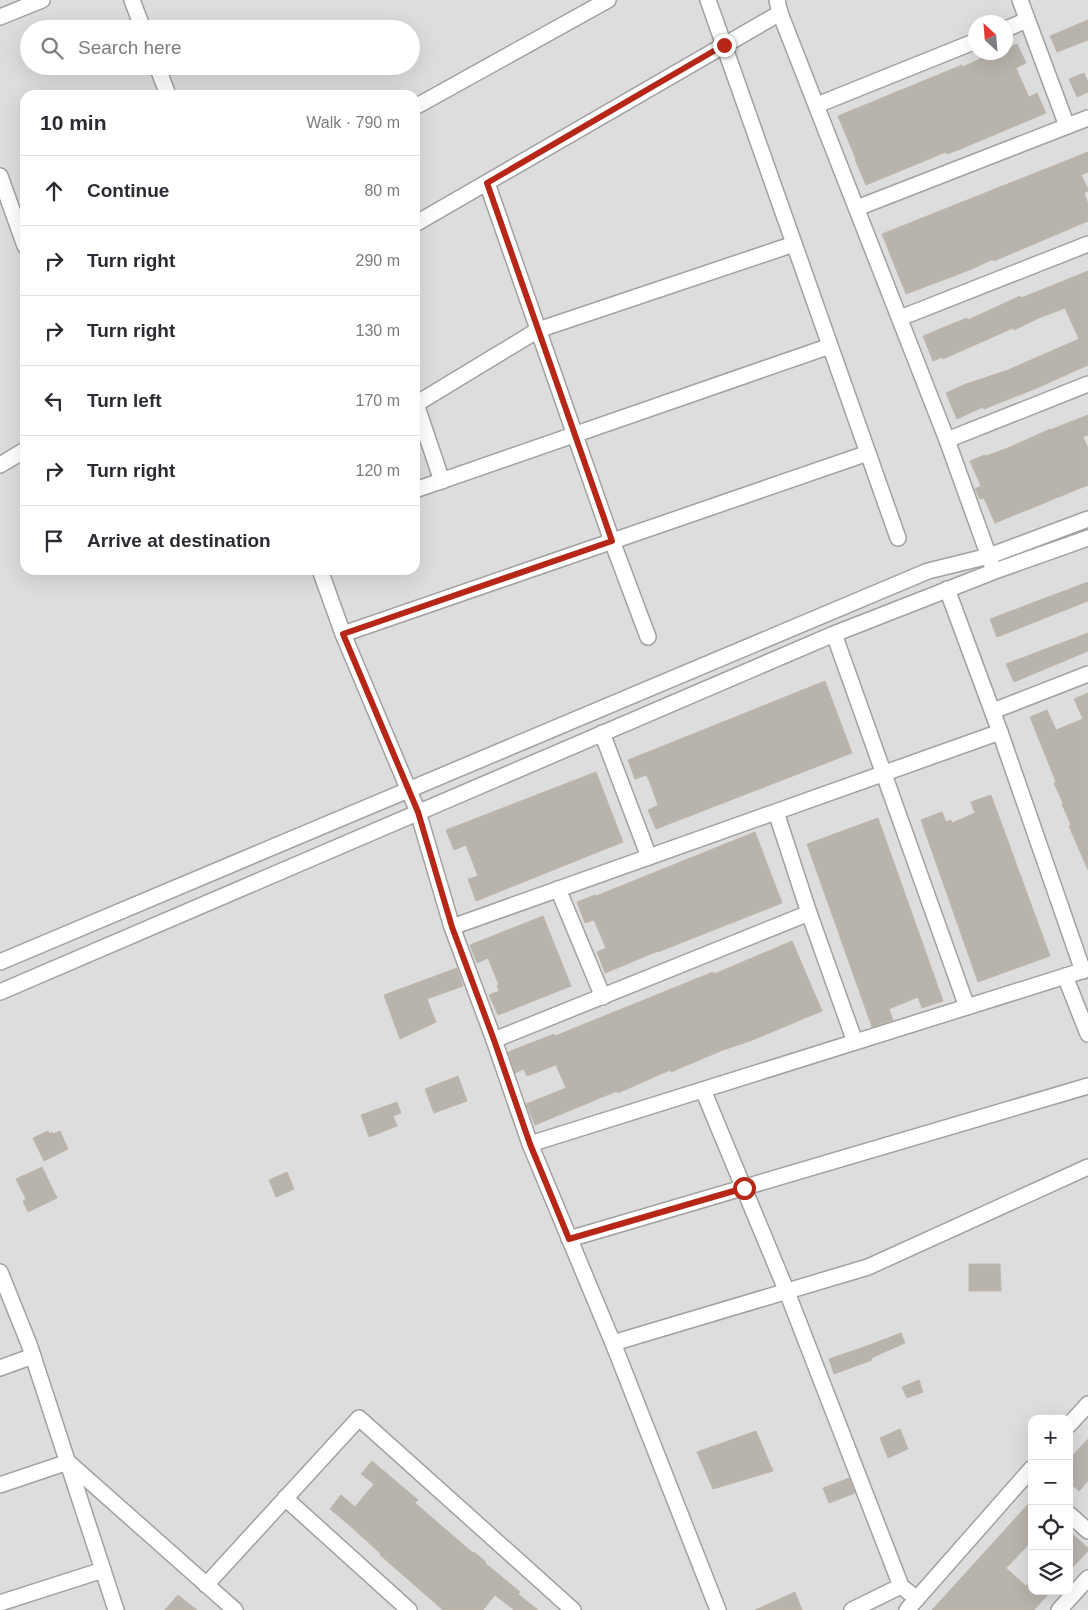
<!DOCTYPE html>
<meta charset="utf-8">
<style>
body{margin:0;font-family:Arial,sans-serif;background:#f2f2f3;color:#2b2b33}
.controls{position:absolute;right:15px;bottom:15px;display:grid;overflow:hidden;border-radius:10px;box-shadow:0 5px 20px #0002}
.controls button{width:45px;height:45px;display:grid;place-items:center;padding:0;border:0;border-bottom:1px solid #e1e1e2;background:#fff;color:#2b2b33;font:25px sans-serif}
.compass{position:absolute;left:968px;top:15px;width:45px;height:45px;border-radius:50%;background:#fff;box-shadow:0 5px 20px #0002;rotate:334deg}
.stop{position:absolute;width:15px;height:15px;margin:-11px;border:4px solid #b72718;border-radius:50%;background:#fff}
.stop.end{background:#b72718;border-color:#fff;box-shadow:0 1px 5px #0008}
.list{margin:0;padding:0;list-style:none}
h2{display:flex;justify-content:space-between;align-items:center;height:65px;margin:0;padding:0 20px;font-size:21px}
h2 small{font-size:16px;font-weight:400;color:#7c7c81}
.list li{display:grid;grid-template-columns:32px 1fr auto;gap:15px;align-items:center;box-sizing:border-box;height:70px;padding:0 20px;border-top:1px solid #e1e1e2}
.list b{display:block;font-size:19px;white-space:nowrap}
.list em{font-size:16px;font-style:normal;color:#7c7c81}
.icon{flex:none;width:28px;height:28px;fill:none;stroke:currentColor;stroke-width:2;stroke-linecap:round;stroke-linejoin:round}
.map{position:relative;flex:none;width:1088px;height:1610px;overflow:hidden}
.search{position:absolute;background:#fff;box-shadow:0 5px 20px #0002;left:20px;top:20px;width:400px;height:55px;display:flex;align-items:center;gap:12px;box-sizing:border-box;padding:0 18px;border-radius:28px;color:#7c7c81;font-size:19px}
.panel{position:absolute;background:#fff;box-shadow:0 5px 20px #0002;left:20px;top:90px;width:400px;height:485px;border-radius:15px}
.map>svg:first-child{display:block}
.residential{fill:#dedddd;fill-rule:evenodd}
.building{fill:#b8b3ad;stroke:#bfb6ab}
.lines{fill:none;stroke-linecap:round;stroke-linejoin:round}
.minor-casing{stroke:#a1a1a1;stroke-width:18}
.minor{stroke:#fff;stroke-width:15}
.route{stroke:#b72718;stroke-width:6}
</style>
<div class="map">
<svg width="1088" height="1610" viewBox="0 0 1088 1610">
<rect width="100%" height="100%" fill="#efede7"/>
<path class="residential" d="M0,0H1088V1610H0ZM976,22H1006V52H976ZM29,29H411V66H29ZM25,95H415V570H25ZM1032,1419H1069V1591H1032Z"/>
<g class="building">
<path d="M1088,20V40L1057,52L1050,36Z"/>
<path d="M1017,44L1026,63L1016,68L1018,73L1029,97L1037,93L1046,113L958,150L947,154L946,152L866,185L855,159H856L838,116L962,65L963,67L990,54L991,55L997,52H1006V49Z"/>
<path d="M1084,73L1088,82V92L1077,97L1069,79Z"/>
<path d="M1088,152V172L1081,175L1088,189V191L1084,193L1088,204V221L994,261L993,259L972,269L906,294L882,234Z"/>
<path d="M1088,271V365L1037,388L984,409L983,407L957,419L946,393L966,384L1008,370L1079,339L1065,308L1039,318L1014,330L1013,328L943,359L942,357L933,361L923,336L967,318L968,320L1020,296L1021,298Z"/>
<path d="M1088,415V435L1083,437L1088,448V485L995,523L984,498L980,499L975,489L981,486L970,461L985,455L986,456L1008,448L1050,429V430Z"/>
<path d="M1088,582V601L997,637L990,619Z"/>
<path d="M1088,633V651L1014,682L1006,664Z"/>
<path d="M825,681L852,753L656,829L648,810L658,805L649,780L646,775L635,779L628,760Z"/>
<path d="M1088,693V870L1069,826L1071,825L1062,804L1063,803L1054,783L1056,782L1030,717L1047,710L1056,730L1083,719L1074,699Z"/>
<path d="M596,772L623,842L476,901L468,879L478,876L466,845L454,850L446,830Z"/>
<path d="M991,795L1050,956L978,982L921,820L942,812L946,822L951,820L952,823L975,813L971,802Z"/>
<path d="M878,818L943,1001L922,1008L918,997L889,1009L893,1020L872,1027L807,844Z"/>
<path d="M755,832L782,903L658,952V951L605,973L597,952L606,948L594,920L585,923L577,902L595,895L596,896Z"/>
<path d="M543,916L571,986L498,1015L489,995L499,991L497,985H499L488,958L477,963L470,945Z"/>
<path d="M792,941L822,1011L750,1041L723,1050L671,1072L670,1070L618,1093L617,1091L535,1125L526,1104L566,1088L556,1065L527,1076L524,1069L515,1073L508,1052L554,1034L555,1036L713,972L714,974Z"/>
<path d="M457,968L463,986L427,999L436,1022L400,1039L384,995Z"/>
<path d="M458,1076L467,1101L434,1113L425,1089Z"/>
<path d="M397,1102L401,1113L393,1116L397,1126L369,1137L361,1115Z"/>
<path d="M48,1131L50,1134L52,1132L53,1134L60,1131L68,1149L44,1161L33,1138Z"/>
<path d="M42,1167L57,1198L28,1212L23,1201L26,1199L16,1179Z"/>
<path d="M287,1172L294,1189L276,1197L269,1180Z"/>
<path d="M969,1264H1000L1001,1291H969Z"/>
<path d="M901,1333L905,1343L871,1358L872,1360L834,1374L829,1359L867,1346Z"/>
<path d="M919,1380L923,1392L907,1398L902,1387Z"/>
<path d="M900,1429L908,1449L888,1458L880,1438Z"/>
<path d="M756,1431L773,1471L713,1489L697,1452Z"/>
<path d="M1088,1439V1481L1079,1491L1069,1482V1459Z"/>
<path d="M372,1461L418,1500L415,1503L473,1553L474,1552L486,1562L485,1563L520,1592L518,1594L538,1610H514L495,1595L483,1610H443L380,1555L381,1554L348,1524L330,1509L341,1495L355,1507L374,1484L361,1474Z"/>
<path d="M849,1478L855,1493L829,1503L823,1488Z"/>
<path d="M1032,1500V1541L1006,1568L1026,1586L1032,1579V1591H1051L1034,1610H932Z"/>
<path d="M1069,1531L1088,1548V1551L1069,1571Z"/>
<path d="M795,1592L802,1610H755Z"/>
<path d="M178,1595L197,1610H165Z"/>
</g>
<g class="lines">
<defs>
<g id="minor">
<path d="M132,0L143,29"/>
<path d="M708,0L898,538"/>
<path d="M777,0L780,13L947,440L992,565"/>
<path d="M1020,0L1067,126"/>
<path d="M0,17L42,0"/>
<path d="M1006,29L1027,20"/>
<path d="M157,66L168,95"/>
<path d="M817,105L976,41"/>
<path d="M415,107L608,0"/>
<path d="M0,176L25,246"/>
<path d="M487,183L612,541L648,637"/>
<path d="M857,208L1088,118"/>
<path d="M415,224L780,13"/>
<path d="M900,318L1088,244"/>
<path d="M947,440L1088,384"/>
<path d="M0,465L25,450"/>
<path d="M442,481L416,404L538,330L794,244"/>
<path d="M415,490L830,346"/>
<path d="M320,570L343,634L418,812L452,927L494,1040L530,1144L613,1343L718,1610"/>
<path d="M947,589L1000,732L1083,971"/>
<path d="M343,634L868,453"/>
<path d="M834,634L967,1007"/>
<path d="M993,711L1088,674"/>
<path d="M602,733L649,857"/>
<path d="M776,812L809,913"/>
<path d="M558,889L603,997"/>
<path d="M452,927L1000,732"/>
<path d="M0,962L928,571L989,556L1088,519"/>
<path d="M1065,976L1088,1034"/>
<path d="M0,992L834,634L995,571L1088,538"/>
<path d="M494,1040L809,913L855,1042"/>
<path d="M703,1090L787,1292L901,1586L917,1599"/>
<path d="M530,1144L1088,969"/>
<path d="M569,1239L1088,1086"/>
<path d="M0,1272L29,1344L116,1610"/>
<path d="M613,1343L868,1267L1088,1167"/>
<path d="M0,1368L33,1356"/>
<path d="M1069,1425L1088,1404"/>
<path d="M0,1485L68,1462L235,1610"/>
<path d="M285,1498L409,1610"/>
<path d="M1069,1514L1088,1531"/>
<path d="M206,1585L359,1418L573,1610"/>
<path d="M0,1603L103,1570"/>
<path d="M852,1610L901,1586"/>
<path d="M907,1610L1032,1468"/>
<path d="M1059,1610L1088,1578"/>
</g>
</defs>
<use href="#minor" class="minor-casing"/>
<use href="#minor" class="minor"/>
</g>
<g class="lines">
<path class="route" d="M724,45L487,183L612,541L343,634L418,812L452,927L494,1040L530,1144L569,1239L744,1188"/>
</g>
</svg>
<div class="controls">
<button>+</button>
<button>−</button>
<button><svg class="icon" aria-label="locate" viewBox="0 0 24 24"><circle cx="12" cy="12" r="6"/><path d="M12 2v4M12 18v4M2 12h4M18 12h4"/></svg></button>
<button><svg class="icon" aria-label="layers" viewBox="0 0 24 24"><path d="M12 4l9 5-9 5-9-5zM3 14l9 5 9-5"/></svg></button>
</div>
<svg class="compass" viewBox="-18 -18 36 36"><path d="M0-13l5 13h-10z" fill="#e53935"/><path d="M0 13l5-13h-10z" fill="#7c7c81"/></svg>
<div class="stop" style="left:744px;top:1188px"></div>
<div class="stop end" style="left:724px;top:45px"></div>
<div class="search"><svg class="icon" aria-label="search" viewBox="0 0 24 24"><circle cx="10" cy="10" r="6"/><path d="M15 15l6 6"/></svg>Search here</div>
<section class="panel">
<h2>10 min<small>Walk · 790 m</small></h2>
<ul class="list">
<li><svg class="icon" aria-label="ahead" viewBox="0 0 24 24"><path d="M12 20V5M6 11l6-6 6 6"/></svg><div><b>Continue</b></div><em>80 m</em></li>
<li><svg class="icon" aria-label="right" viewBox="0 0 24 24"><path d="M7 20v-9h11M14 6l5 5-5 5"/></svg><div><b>Turn right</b></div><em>290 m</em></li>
<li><svg class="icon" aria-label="right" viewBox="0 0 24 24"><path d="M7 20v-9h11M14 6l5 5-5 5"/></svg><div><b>Turn right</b></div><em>130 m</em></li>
<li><svg class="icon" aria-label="left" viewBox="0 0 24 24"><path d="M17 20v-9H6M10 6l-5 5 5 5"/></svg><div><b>Turn left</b></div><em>170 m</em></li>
<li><svg class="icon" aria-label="right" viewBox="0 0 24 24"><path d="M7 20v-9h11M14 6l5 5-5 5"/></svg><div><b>Turn right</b></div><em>120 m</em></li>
<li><svg class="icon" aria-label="arrive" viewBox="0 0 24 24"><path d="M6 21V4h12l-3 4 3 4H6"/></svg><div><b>Arrive at destination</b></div></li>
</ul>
</section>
</div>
